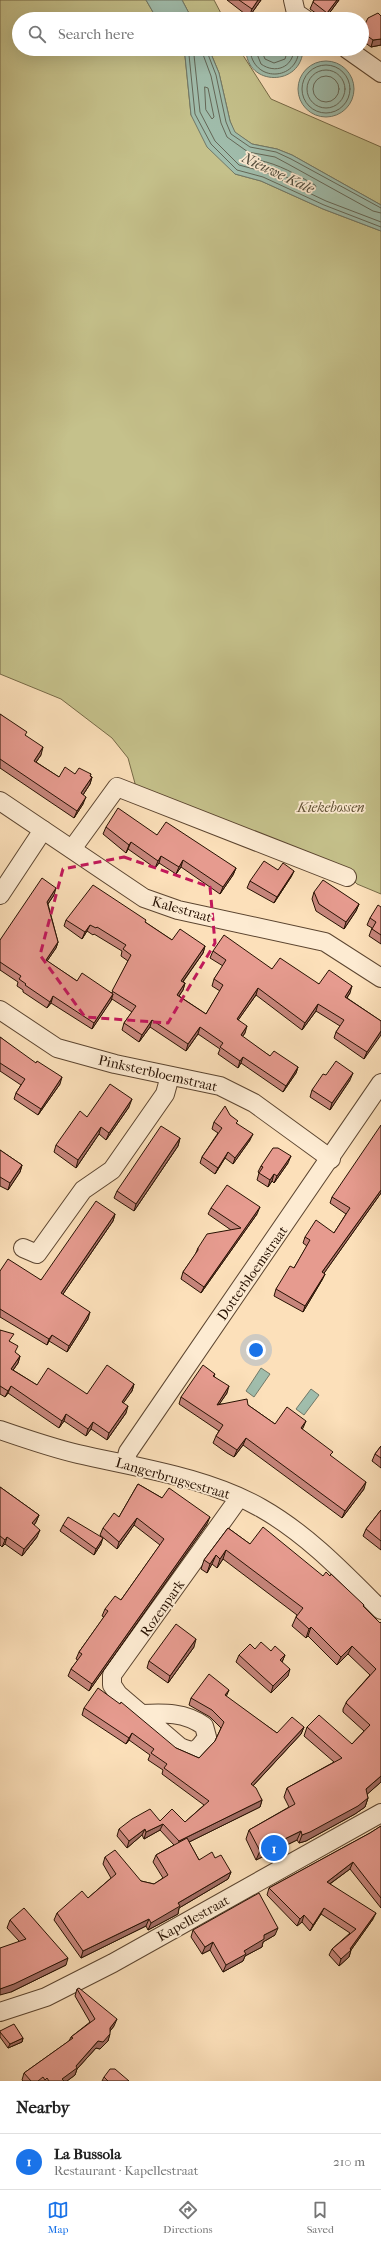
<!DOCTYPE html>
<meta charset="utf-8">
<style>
body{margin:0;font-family:"IM FELL French Canon",serif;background:#f6f6f6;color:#222}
.you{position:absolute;left:256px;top:1350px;width:14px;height:14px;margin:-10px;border:3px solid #fff;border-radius:50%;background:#1a73e8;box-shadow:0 0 0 6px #1a73e833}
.badge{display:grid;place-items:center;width:26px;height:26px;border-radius:50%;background:#1a73e8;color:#fff;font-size:13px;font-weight:700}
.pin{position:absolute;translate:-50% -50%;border:2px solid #fff;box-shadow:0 1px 4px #0006}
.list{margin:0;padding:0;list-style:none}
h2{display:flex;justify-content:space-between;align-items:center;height:52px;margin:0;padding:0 16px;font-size:17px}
h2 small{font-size:13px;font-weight:400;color:#767676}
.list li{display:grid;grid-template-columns:26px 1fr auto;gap:12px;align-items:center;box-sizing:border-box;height:56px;padding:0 16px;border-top:1px solid #e0e0e0}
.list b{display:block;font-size:15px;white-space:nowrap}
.list p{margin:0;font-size:13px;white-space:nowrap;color:#767676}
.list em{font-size:13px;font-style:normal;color:#767676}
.icon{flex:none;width:22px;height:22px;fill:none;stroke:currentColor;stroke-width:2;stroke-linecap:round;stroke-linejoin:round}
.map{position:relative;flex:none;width:381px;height:2081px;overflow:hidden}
.search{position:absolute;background:#fff;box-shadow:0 4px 16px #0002;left:12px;right:12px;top:12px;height:44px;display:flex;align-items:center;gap:10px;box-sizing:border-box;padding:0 14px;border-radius:22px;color:#767676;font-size:15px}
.sheet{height:108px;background:#fff}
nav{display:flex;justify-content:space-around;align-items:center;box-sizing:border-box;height:56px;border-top:1px solid #e0e0e0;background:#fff;font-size:11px;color:#767676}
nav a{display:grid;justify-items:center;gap:2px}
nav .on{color:#1a73e8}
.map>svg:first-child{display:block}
.green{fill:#c5c18b;stroke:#766946}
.water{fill:#a0bdac;stroke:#707868}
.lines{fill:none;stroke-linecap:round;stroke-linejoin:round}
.shore{stroke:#646757;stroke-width:1}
.minor-casing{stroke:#5c4530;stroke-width:20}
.minor{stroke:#fdebd2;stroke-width:18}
.wall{fill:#c6857b;stroke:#271102}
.shaded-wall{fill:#a16c64;stroke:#271102}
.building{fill:#e69b8f;stroke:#271102}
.marked{fill:none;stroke:#c2185b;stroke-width:3;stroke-dasharray:8 5;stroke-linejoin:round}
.labels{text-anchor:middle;stroke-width:3.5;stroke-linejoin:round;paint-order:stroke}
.park-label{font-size:14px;font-style:italic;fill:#5e4f32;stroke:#fdebd2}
.street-label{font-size:14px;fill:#271102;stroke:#fdebd2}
.water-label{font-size:15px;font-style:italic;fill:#514d3e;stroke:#fdebd2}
</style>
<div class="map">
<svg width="381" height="2081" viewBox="0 0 381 2081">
<rect width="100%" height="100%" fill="#fce0ba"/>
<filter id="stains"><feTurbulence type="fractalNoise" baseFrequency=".005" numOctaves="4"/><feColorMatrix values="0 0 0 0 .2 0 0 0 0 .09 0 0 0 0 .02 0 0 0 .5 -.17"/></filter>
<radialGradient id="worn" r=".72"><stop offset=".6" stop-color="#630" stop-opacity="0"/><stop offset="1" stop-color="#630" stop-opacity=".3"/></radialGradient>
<g class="green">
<path d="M0,0H146L157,19H19V49H180L185,56L191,115L235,174L261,181L323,209L381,231V894L357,884L351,878L136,787L128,758L112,738L61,699L0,674Z"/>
<path d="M182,0H214L224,19H192Z"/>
<path d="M209,49H239L271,99L381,147V205L292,155L277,149L252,144L234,132L230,121L219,73Z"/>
</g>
<g class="water">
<path d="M146,0H182L192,19H157Z"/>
<path d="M180,49H209L219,73L230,121L235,132L252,144L277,149L292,155L381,205V231L323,209L261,181L235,174L207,147L191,115L185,56Z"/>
<path d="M246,49H303C302,87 246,87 246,49Z"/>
<circle cx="326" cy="89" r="28"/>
<path d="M261,1368L270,1374L254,1397L246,1391Z"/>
<path d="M311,1389L319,1395L304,1415L296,1409Z"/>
</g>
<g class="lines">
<g class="shore">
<path d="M185,49L189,55L195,114L211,144L237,170L263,177L324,205L381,227"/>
<path d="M191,49L194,55L200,112L215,141L239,165L265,172L326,201L381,222"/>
<path d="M201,49L211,76L221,123L227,137L248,152L275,157L288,164L373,211L381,213"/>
<path d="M206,49L216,75L226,122L231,134L250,147L276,152L291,159L381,208"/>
<path d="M250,49C252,83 298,82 299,49"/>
<path d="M255,49L261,64C275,74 293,68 294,49"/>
<path d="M261,49L265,59L274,63L285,59L288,49"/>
<circle cx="326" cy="89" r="24"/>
<circle cx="326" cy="89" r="19"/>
<circle cx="326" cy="89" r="13"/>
<path d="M205,87L208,88L214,117L212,119L206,110Z"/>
<path d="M258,160C279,164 297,175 315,185L316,187L313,189L257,164Z"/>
</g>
<defs>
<g id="minor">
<path d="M293,0L296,13L305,19"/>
<path d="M347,49L381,73"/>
<path d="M0,801L144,898L178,910L325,942L381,978"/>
<path d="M72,849L117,787L347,877"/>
<path d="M0,895L43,830"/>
<path d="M0,1010L57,1048L115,1064L220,1086L254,1103L331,1159"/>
<path d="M23,1248L37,1254L83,1190L112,1170L165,1094L170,1076"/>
<path d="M0,1430C26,1439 52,1448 78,1454C139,1468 206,1477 261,1508C307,1534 344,1573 381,1610"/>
<path d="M125,1463L128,1452L381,1083"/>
<path d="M142,1714C164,1713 185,1712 204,1726L207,1737C198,1750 195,1754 180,1747L118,1694L112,1685V1675L239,1498"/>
<path d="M0,2012L46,1997L113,1963L381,1813"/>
</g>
</defs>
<use href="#minor" class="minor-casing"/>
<use href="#minor" class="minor"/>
</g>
<g class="wall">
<path d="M227,0H261L249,17Z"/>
<path d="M314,0H339L325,19H324L310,9L313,2Z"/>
<path d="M381,16V45L371,47L364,42L362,37V31L364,26Z"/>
<path d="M0,714L26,736L41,755L36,762L59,777L75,774H91L90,776L92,777L90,784L83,795V804L74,818L0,768Z"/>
<path d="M106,827L157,835L236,868L233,875L220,894L181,867L176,874L159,863L155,868L128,849L126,853L103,834Z"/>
<path d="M278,870L294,871L291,877L274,903L247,888L250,881Z"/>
<path d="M314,892L359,904L356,911L344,929L316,911L312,899Z"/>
<path d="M54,895L48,904L58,942L56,948L47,961L77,981L112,993L128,961L121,956L122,951L94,934L93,935L87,931L82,939L64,926L66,920L145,922L172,940L205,946L203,953L183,982L185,983L183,990L179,996L206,1014L220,991L212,986L214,979L223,966L210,958L213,951L272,969L319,984L350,993L347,998L381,1021L364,1059L334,1038L336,1032L340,1026L316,1011L302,1030L256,995L238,1020L245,1033L242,1037L270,1056L298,1067L296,1073L283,1092L241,1063L238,1068L218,1054L220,1049L198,1034L186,1051L150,1027L139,1042L122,1030L124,1023L132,1012L112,999L92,1029L51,1003L47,1008L23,992V990L17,986L18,982L0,970V940Z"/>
<path d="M381,907V944L369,936L372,928L367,925L370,918Z"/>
<path d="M0,1037L60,1084L38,1115L14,1099L16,1093L21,1085L0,1071Z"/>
<path d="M326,1075L350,1080L330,1110L310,1097L312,1090Z"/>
<path d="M129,1107L106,1140L99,1134L76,1168L54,1152L56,1145L87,1117Z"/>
<path d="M230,1115L250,1140L233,1164L225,1158L215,1174L200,1163L202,1157L218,1133L212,1129L214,1122Z"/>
<path d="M180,1138L178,1146L134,1211L114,1198L117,1191Z"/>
<path d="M0,1150L22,1165L20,1172L8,1190L0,1186Z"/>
<path d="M288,1163L274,1183L272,1181L268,1187L257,1180L259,1173L258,1172L261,1166Z"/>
<path d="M381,1193L324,1273L325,1274L322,1280L303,1312L274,1296L276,1289L294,1268L307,1246L303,1243L305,1237L334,1233L346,1214L330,1203L332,1197Z"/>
<path d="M211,1208L257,1214L201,1293L181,1279L183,1272L195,1255L198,1248L231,1230L208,1214Z"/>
<path d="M115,1214L113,1221L63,1294L88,1319L67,1352L49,1341L47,1345L0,1317V1271L41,1280Z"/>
<path d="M0,1330L10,1342L15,1353L20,1356L18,1363L13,1370L37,1385L87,1394L134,1384L132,1391L123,1403L126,1413L107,1440L91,1429L86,1436L64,1421L59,1428L8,1393L5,1397L0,1394Z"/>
<path d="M215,1374L214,1376L227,1393L219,1404L248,1405L275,1424L303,1428L302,1429L331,1456L364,1489L342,1518L243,1445L234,1457L227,1453L213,1443L216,1436L219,1431L179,1404L181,1397Z"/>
<path d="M381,1446V1468L372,1461L375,1454Z"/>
<path d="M138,1484L207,1524L89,1691L68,1676L71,1669L78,1660L76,1659L79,1652L104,1617L102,1616L105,1609L121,1600L160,1545L134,1525L117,1549L100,1535L103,1528L119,1517Z"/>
<path d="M0,1487L39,1515L36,1522L34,1525L37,1537L22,1556L5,1544L2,1547L0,1545Z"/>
<path d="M381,1510V1550L363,1536L366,1529Z"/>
<path d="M63,1525L101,1544L94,1555L60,1531Z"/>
<path d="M228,1528L250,1544L323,1576L364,1605L363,1607L380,1623L381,1622V1782L367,1794L368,1798L365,1807L355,1814L306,1841L299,1843L297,1840L256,1860L246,1839L249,1830L289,1807L284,1797L287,1788L334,1762L304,1736L307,1727L352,1744L364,1731L343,1712V1709L347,1701L370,1675L348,1654L337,1665L308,1636L306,1638L292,1626L296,1617L297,1615L223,1559L217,1568L212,1564L207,1573L201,1569L204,1560Z"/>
<path d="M194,1647L168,1683L147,1668L149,1661Z"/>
<path d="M255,1649L271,1651L285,1655L282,1662L288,1676L271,1693L236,1662L239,1655Z"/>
<path d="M226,1697L277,1733L304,1727L301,1734L253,1786L262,1800L260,1807L189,1842L199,1860L215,1858L231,1872L228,1879L179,1908L178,1914L148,1930L146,1926L81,1958L54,1920L57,1913L88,1898L111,1878L103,1864L105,1857L141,1881L154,1884L163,1878L153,1862L156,1855L174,1845L160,1830L144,1839L142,1835L127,1848L117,1836L119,1829L160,1821L185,1822L204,1805L162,1774L163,1770L148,1760L150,1755L129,1740L126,1744L82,1715L84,1708L199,1758L215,1741L221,1728L210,1717L189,1705L191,1698Z"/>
<path d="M381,1826V1908L350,1869L330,1884L373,1919L351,1950L349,1957L339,1966L329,1955L332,1949L350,1933L321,1914L310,1931L302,1922L297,1926L267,1895L269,1888L370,1833Z"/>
<path d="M10,1920L66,1965L11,1992L19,1941L7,1928Z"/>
<path d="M193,1930L275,1935L263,1942L262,1947L245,1956L243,1961L223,1972L210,1950L202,1954L191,1937Z"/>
<path d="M77,1989L114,2026L110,2031L108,2041L100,2049L96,2048L77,2069L75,2075L67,2081H23L22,2080L24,2073L69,2041L71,2037L90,2022L75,1996Z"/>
<path d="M0,2031L23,2038L22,2042L8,2048L0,2037Z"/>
<path d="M104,2077L129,2081H102Z"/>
</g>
<g class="shaded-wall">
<path d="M258,0H261L249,17L252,9Z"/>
<path d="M337,0H339L325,19L327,13Z"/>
<path d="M381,39V45L371,47L373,40Z"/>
<path d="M43,747L41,755L32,768L34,761Z"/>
<path d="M92,777L90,784L79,801L81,793Z"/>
<path d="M86,797L83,804L74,818L77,811Z"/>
<path d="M131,842L128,849L126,853L129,845Z"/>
<path d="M161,856L159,863L155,868L158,861Z"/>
<path d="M183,860L181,867L176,874L179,867Z"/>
<path d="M236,868L233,875L220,894L223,887Z"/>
<path d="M294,871L291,877L274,903L277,897Z"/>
<path d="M56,888L54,895L45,908L47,902Z"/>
<path d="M359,904L356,911L344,929L346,922Z"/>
<path d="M90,925L87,931L82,939L85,932Z"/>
<path d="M58,942L56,948L43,967L46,960Z"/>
<path d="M205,946L203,953L179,987L181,981Z"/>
<path d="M185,983L183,990L175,1002L177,995Z"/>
<path d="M352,986L350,993L343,1003L345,997Z"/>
<path d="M258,988L256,995L234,1026L237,1019Z"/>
<path d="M113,994L111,1001L92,1029L94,1023Z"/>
<path d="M53,996L51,1003L47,1008Z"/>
<path d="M318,1004L316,1011L302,1030L305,1023Z"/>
<path d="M152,1020L150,1027L139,1042L142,1035Z"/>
<path d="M247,1026L245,1033L238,1042L241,1035Z"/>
<path d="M200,1027L198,1034L186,1051L188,1044Z"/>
<path d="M381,1031V1035L364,1059L367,1052Z"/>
<path d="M243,1057L241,1063L238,1068L240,1061Z"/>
<path d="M298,1067L296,1073L283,1092L286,1086Z"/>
<path d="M353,1073L350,1080L330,1110L332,1103Z"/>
<path d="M62,1077L60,1084L38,1115L41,1109Z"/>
<path d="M132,1099L129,1107L106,1140L109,1133Z"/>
<path d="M101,1127L99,1134L76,1168L78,1160Z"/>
<path d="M253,1134L250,1140L233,1164L235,1158Z"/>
<path d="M180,1138L178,1146L134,1211L136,1204Z"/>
<path d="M228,1152L225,1158L215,1174L218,1168Z"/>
<path d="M291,1156L288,1163L274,1183L277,1176Z"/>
<path d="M22,1165L20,1172L8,1190L10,1183Z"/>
<path d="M274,1174L272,1181L268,1187L270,1180Z"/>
<path d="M381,1190V1193L320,1279L322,1272Z"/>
<path d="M260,1207L257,1214L201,1293L204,1287Z"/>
<path d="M115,1214L113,1221L59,1300L61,1293Z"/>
<path d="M325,1274L322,1280L303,1312L305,1306Z"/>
<path d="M90,1312L88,1319L67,1352L69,1346Z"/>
<path d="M52,1335L47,1345L49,1339Z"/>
<path d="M20,1356L18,1363L9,1376L11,1369Z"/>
<path d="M134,1384L132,1391L119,1409L122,1402Z"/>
<path d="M11,1386L8,1393L5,1397L8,1391Z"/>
<path d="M229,1386L227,1393L214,1412L217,1405Z"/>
<path d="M128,1406L126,1413L107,1440L109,1433Z"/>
<path d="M66,1414L64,1421L59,1428L62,1421Z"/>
<path d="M306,1421L303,1428L298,1435L301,1428Z"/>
<path d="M93,1422L91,1429L86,1436L88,1429Z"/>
<path d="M246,1438L243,1445L234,1457L237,1450Z"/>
<path d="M366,1482L364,1489L342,1518L345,1511Z"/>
<path d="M39,1515L36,1522L30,1531L32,1523Z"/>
<path d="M210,1517L207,1524L89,1691L92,1684Z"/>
<path d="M137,1518L134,1525L117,1549L119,1542Z"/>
<path d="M40,1530L37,1537L22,1556L24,1549Z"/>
<path d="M7,1537L5,1544L2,1547L5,1540Z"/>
<path d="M103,1538L101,1544L94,1555L96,1549Z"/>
<path d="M226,1550L223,1559L217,1568L220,1559Z"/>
<path d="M216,1555L212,1564L207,1573L210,1564Z"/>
<path d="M311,1627L308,1636L306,1638L309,1629Z"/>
<path d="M196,1639L194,1647L168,1683L170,1676Z"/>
<path d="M352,1646L348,1654L337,1665L341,1657Z"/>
<path d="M285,1655L282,1662L280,1660Z"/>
<path d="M290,1669L288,1676L271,1693L273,1686Z"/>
<path d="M229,1690L226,1697L225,1695Z"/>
<path d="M304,1727L301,1734L248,1791L251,1784Z"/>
<path d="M132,1733L129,1740L126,1744L129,1738Z"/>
<path d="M381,1776V1782L363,1798L366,1789Z"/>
<path d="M368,1798L365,1807L355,1814L306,1841L299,1843L302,1835Z"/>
<path d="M262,1800L260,1807L177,1848L179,1841Z"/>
<path d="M163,1824L160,1830L144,1839L146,1832Z"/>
<path d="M145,1829L142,1835L127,1848L129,1841Z"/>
<path d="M301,1831L297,1840L256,1860L260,1851Z"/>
<path d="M353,1862L350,1869L324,1888L327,1882Z"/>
<path d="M231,1872L228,1879L179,1908L178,1914L148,1930L151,1923L178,1903Z"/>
<path d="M324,1908L321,1914L310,1931L313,1925Z"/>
<path d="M376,1913L373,1919L351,1950L349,1957L339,1966L341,1959L350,1949Z"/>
<path d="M304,1915L302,1922L297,1926L300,1919Z"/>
<path d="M149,1919L146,1926L81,1958L83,1951Z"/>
<path d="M278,1928L275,1935L263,1942L262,1947L245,1956L243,1961L223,1972L226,1965L264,1935Z"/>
<path d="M213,1942L210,1950L202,1954L205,1947Z"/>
<path d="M68,1958L66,1965L11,1992L0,1995V1989Z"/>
<path d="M117,2019L114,2026L107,2035L110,2028Z"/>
<path d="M110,2034L108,2041L100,2049L96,2048L77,2069L75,2075L67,2081H61L62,2079L76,2066L98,2041Z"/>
<path d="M23,2038L22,2042L8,2048L10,2044Z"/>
</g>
<g class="building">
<path d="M239,0H258L252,9Z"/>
<path d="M314,0H337L327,13L313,2Z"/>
<path d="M378,13L381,16V39L373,40L366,35L364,26L368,18Z"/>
<path d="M0,714L27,732L25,735L43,747L34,761L59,777L65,767L75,774L79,768L91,774L90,776L92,777L81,793L86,797L77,811L0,759Z"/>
<path d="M118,808L157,835L166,822L236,868L223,887L183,860L179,867L161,856L158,861L131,842L129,845L106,827Z"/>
<path d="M264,861L278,870L283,863L294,871L277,897L250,881Z"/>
<path d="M42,878L56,888L47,902L58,942L46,960L77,981L82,973L113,994L94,1023L53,996L50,1002L25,985L26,984L19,979L21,976L0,962V940Z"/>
<path d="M323,880L359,904L346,922L319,904L314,892Z"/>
<path d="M93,885L146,920L145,922L172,940L180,929L205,946L181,981L185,983L177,995L206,1014L223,985L214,979L226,960L213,951L224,935L272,969L280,958L319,984L329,970L352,986L345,997L381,1021V1031L367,1052L336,1032L344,1020L318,1004L305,1023L258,988L237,1019L247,1026L241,1035L270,1056L274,1051L298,1067L286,1086L243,1057L240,1061L220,1047L223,1043L200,1027L188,1044L152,1020L142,1035L124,1023L136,1006L112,991L131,955L123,949L126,945L97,927L96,928L90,925L85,932L66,920Z"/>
<path d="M378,905L381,907V935L372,929L376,922L370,918Z"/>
<path d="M0,1037L36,1063L37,1061L62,1077L41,1109L16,1093L25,1079L0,1063Z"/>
<path d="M336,1061L353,1073L332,1103L312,1090L323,1074L326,1075Z"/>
<path d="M110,1084L132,1099L109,1133L101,1127L78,1160L56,1145L80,1111L87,1117Z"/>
<path d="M225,1106L230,1115L238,1121L236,1123L253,1134L235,1158L228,1152L218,1168L202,1157L222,1128L214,1122Z"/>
<path d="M381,1125V1190L322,1272L325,1274L305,1306L276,1289L290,1266L294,1268L310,1240L305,1237L316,1220L334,1233L350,1208L332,1197Z"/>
<path d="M161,1126L180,1138L136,1204L117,1191Z"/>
<path d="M273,1148H278L291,1156L277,1176L274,1174L270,1180L259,1173L263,1167L261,1166Z"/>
<path d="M0,1150L22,1165L10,1183L0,1177Z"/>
<path d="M227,1185L260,1207L204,1287L183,1272L198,1250V1248L207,1234L241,1228L211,1208Z"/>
<path d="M96,1201L115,1214L61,1293L90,1312L69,1346L52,1335L49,1339L0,1309V1271L8,1259L41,1280Z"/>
<path d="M0,1330L14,1334L9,1341L18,1346L15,1352L20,1356L11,1369L37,1385L48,1368L87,1394L107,1365L134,1384L122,1402L128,1406L109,1433L93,1422L88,1429L66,1414L62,1421L11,1386L8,1391L0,1386Z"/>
<path d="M203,1365L215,1374L213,1376L229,1386L217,1405L247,1399L248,1405L275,1424L287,1407L306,1421L301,1428L333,1452L330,1455L366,1482L345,1511L246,1438L237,1450L216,1436L223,1425L181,1397Z"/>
<path d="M381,1446V1458L375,1454Z"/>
<path d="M138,1484L162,1498L169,1488L210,1517L92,1684L71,1669L82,1654L79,1652L108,1611L105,1609L115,1596L121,1600L164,1539L137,1518L119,1542L103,1528L114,1513L119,1517Z"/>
<path d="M0,1487L39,1515L32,1523L40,1530L24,1549L7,1537L5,1540L0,1536Z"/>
<path d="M381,1510V1541L366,1529Z"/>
<path d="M68,1517L103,1538L96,1549L63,1525Z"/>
<path d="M263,1527L323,1576L326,1572L330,1576L331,1574L364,1605L363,1606L380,1623L381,1622V1776L366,1789L368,1798L358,1806L310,1832L302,1835L301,1831L260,1851L249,1830L295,1804L287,1788L342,1758L307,1727L319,1715L352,1744L370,1725L346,1703L347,1701L376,1669L352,1646L341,1657L311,1627L309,1629L296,1617L303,1608L226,1550L220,1559L216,1555L210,1564L204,1560L228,1528L250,1544Z"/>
<path d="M176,1624L196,1639L170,1676L149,1661Z"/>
<path d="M261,1642L271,1651L275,1646L285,1655L280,1660L290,1669L273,1686L239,1655L250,1644L255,1649Z"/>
<path d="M209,1674L229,1690L225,1695L277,1733L292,1717L304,1727L251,1784L256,1788L262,1800L179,1841L163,1824L146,1832L145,1829L129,1841L119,1829L132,1819L150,1809L160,1821L172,1809L185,1822L209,1801L164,1768L167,1764L151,1753L154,1749L132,1733L129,1738L84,1708L98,1688L120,1704L121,1702L176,1748L199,1758L215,1741L224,1722L212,1710L191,1698Z"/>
<path d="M381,1826V1898L353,1862L327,1882L376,1913L350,1949L351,1950L341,1959L332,1949L356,1929L324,1908L313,1925L304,1915L300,1919L269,1888L370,1833Z"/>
<path d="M187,1838L199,1860L212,1852L215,1858L221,1855L231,1872L178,1903L180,1906L151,1923L149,1919L83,1951L57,1913L82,1891L88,1898L116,1874L105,1857L115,1850L141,1881L154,1884L168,1875L156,1855Z"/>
<path d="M259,1893L278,1928L264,1935V1939L244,1951L246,1954L226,1965L213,1942L205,1947L193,1930Z"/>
<path d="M24,1908L68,1958L14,1984L0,1989V1948L26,1939L10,1920Z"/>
<path d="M79,1988L117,2019L110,2028V2034L103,2042L98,2041L76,2066L77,2068L62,2079L64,2081H49L47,2078L45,2080L43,2077L38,2081H31L24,2073L73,2038L71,2037L95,2019L77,1989Z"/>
<path d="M14,2024L23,2038L10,2044L0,2032V2031Z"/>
<path d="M110,2069H115L129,2081H108L104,2077Z"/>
</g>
<path class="marked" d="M124,857L210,887L215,943L168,1023L85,1017L40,955L63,869Z"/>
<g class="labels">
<g class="park-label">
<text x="331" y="812">Kiekebossen</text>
</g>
<g class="street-label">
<text transform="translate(182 909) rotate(16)" y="5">Kalestraat</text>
<text transform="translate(158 1073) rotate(13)" y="5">Pinksterbloemstraat</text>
<text transform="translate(252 1273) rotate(-55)" y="5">Dotterbloemstraat</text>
<text transform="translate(173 1478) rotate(16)" y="5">Langerbrugsestraat</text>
<text transform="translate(162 1608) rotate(-55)" y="5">Rozenpark</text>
<text transform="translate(193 1918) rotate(-29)" y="5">Kapellestraat</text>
</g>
<g class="water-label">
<text transform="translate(278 173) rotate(25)" y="5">Nieuwe Kale</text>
</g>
</g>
<rect width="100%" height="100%" filter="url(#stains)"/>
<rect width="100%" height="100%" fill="url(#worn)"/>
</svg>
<div class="you"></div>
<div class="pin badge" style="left:274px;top:1848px">1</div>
<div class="search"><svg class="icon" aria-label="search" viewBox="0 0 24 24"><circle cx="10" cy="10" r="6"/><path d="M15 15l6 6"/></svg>Search here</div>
</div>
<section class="sheet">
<h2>Nearby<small></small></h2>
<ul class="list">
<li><span class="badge">1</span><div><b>La Bussola</b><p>Restaurant · Kapellestraat</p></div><em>210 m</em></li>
</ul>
</section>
<nav>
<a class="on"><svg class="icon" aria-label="map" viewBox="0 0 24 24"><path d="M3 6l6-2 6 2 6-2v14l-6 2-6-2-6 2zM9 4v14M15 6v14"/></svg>Map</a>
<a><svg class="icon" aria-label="directions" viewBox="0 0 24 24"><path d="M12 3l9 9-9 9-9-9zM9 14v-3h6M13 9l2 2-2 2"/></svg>Directions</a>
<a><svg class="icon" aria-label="saved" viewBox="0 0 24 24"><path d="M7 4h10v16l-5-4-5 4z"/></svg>Saved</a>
</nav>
